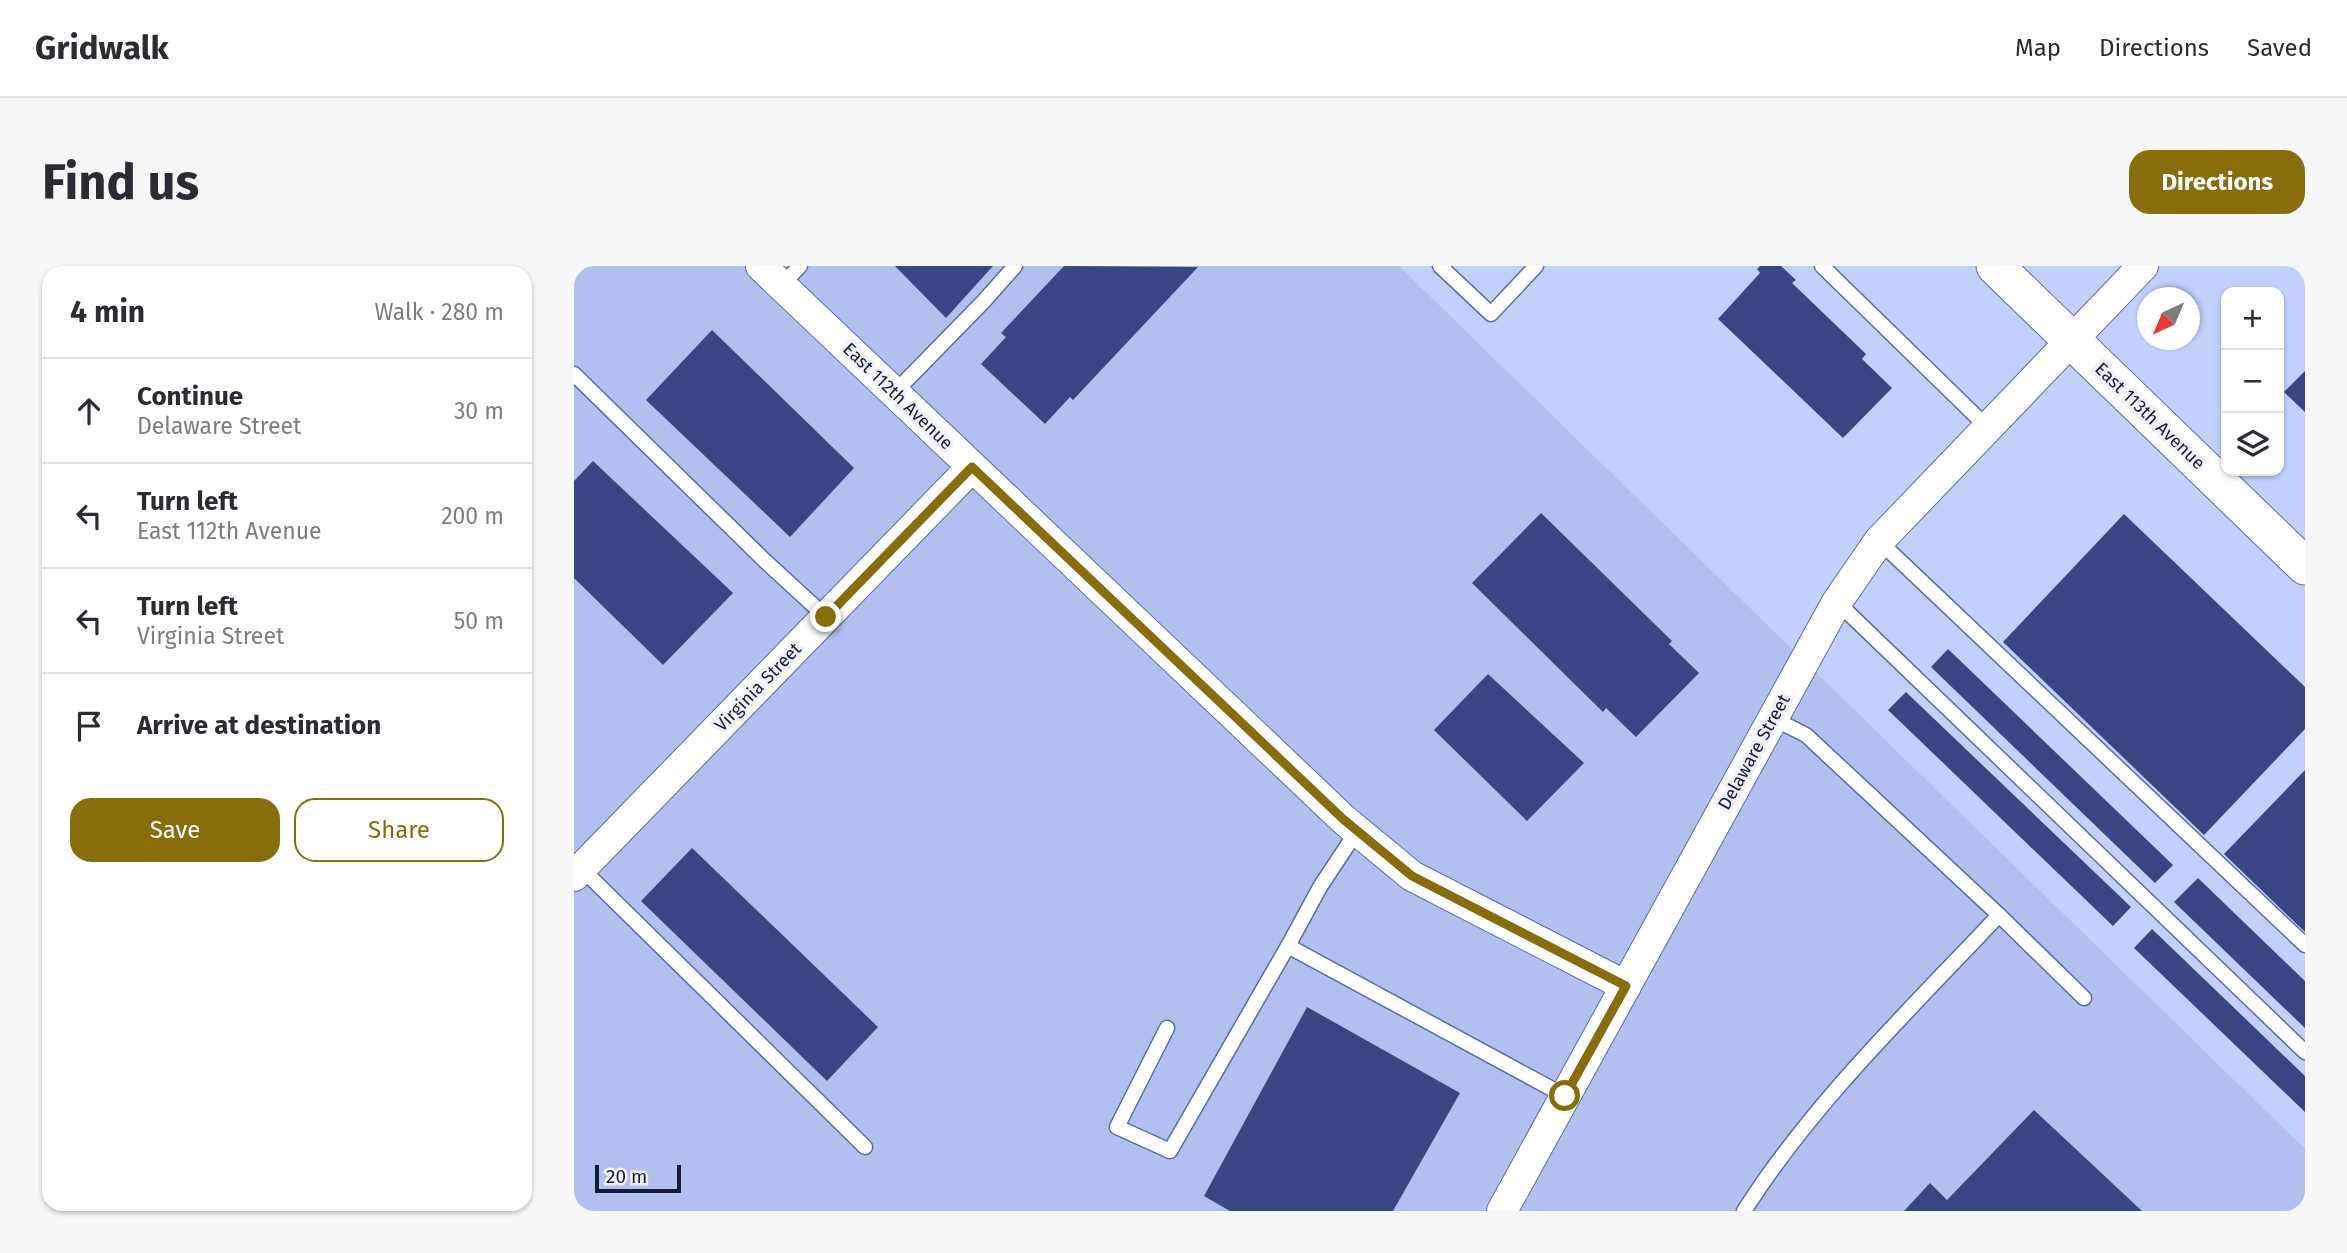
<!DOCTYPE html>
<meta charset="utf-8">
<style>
body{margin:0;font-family:"Fira Sans",sans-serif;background:#f7f7f7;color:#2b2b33}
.controls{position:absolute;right:21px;top:21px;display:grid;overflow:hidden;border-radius:14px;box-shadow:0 2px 5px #0004}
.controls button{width:63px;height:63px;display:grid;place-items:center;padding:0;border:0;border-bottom:2px solid #e1e1e2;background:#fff;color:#2b2b33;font:35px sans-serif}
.compass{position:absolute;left:1563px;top:21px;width:63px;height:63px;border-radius:50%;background:#fff;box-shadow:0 2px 5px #0004;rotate:224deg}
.scale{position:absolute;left:21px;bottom:18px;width:86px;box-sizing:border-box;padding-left:7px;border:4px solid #161c37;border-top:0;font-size:19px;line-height:24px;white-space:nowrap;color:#161c37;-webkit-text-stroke:5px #f0f2fa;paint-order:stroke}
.stop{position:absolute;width:21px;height:21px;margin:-16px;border:5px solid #876d0b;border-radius:50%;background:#fff}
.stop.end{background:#876d0b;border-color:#fff;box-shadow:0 2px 7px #0008}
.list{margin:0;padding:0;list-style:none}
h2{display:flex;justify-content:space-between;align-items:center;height:91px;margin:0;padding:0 28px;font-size:30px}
h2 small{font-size:23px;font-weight:400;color:#7c7c81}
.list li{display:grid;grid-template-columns:46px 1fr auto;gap:21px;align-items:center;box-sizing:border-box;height:105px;padding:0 28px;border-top:2px solid #e1e1e2}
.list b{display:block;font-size:26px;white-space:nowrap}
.list p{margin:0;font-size:23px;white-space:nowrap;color:#7c7c81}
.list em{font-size:23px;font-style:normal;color:#7c7c81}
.actions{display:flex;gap:14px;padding:21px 28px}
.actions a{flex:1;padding:16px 0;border:2px solid #876d0b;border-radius:21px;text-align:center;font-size:24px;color:#876d0b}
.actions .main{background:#876d0b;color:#fff}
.icon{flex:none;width:38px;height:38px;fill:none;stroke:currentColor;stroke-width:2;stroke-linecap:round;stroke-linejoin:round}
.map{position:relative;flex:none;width:1731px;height:945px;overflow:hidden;border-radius:21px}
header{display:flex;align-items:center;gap:42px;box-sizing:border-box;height:98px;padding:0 35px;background:#fff;border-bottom:2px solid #e1e1e2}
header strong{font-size:33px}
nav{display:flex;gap:38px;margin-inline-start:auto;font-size:24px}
.intro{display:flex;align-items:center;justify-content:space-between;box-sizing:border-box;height:168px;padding:0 42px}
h1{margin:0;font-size:49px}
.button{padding:18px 32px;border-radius:21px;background:#876d0b;color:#fff;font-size:24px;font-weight:700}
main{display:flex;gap:42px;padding:0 42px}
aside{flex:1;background:#fff;border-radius:21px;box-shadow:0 2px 5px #0004}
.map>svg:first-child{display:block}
.built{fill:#b2c0ef}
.building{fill:#384684}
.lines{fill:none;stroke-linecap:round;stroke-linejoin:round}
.service-casing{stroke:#5a6bac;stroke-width:17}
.minor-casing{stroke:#5a6bac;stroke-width:32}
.tertiary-casing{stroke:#5a6bac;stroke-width:39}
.service{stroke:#fff;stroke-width:14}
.minor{stroke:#fff;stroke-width:30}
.tertiary{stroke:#fff;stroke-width:37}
.route{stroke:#876d0b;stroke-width:9}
.labels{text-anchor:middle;stroke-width:7;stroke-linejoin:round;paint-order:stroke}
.street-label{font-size:18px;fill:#161c37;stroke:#f0f2fa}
</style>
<header>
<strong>Gridwalk</strong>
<nav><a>Map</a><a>Directions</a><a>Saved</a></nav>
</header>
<div class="intro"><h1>Find us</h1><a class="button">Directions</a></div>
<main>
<aside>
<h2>4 min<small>Walk · 280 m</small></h2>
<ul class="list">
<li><svg class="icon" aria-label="ahead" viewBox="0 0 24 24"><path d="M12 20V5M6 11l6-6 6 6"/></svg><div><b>Continue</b><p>Delaware Street</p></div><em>30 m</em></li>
<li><svg class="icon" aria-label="left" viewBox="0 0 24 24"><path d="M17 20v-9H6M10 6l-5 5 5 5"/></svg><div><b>Turn left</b><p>East 112th Avenue</p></div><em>200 m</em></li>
<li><svg class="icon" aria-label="left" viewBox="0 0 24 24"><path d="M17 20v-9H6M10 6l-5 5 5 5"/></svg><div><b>Turn left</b><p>Virginia Street</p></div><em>50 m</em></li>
<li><svg class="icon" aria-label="arrive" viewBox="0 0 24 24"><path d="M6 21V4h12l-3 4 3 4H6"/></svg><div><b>Arrive at destination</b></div></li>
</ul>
<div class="actions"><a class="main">Save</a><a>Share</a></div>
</aside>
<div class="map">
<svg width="1731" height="945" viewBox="0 0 1731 945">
<rect width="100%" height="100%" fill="#c3d0fc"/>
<path class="built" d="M0,0H825L1731,883V945H0Z"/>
<g class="building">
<path d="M321,0H419L372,52Z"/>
<path d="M490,0L624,1L499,134L496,131L471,158L407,98L432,71L427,67Z"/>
<path d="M1186,0H1207L1222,14L1218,17L1292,88L1288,93L1318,122L1269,172L1144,53L1186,7L1183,3Z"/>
<path d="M138,64L280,202L216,271L72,134Z"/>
<path d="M1731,105V146L1710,126Z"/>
<path d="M19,195L159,327L89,399L0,312V215Z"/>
<path d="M967,247L1098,375L1095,378L1125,407L1062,471L1032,442L1029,446L898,317Z"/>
<path d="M1550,248L1731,421V463L1630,569L1429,376Z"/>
<path d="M1374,383L1599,599L1581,617L1357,401Z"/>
<path d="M914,408L1010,497L953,555L860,464Z"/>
<path d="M1332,426L1557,641L1539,660L1314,444Z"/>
<path d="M1731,504V666L1650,588Z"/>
<path d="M118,582L304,761L253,815L67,635Z"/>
<path d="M1624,612L1731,715V762L1600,636Z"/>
<path d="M1578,663L1731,810V846L1560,682Z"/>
<path d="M733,741L886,827L819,945H656L630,930Z"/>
<path d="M1460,844L1568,945H1330L1356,917L1373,934Z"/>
<path d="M0,933L12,945H0Z"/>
</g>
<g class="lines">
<defs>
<g id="service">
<path d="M866,0L917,48L962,0"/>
<path d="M1248,0L1413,161"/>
<path d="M208,19L226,0"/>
<path d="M0,108L190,294L252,351"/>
<path d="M320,127L410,35L441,0"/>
<path d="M1305,275L1731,679"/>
<path d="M1263,336L1731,786"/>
<path d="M1198,452L1232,469L1425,649L1510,732"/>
<path d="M5,600L291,881"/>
<path d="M714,680L746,621L783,565"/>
<path d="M593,762L543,861L596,885L714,680L991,830"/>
<path d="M1170,945C1240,835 1337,743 1425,649"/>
</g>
<g id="minor">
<path d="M187,0L769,553L838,610L1052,720"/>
<path d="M0,610L398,201"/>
<path d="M928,945L1263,336L1305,275L1569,0"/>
</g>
<path id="tertiary" d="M1421,0L1731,300"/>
</defs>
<use href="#service" class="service-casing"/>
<use href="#minor" class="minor-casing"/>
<use href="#tertiary" class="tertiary-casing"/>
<use href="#service" class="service"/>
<use href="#minor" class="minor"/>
<use href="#tertiary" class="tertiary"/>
</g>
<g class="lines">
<path class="route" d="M252,351L398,201L769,553L838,610L1052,720L991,830"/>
</g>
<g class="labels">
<g class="street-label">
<text transform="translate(324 130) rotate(44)" y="6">East 112th Avenue</text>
<text transform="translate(1576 150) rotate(44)" y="6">East 113th Avenue</text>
<text transform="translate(184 421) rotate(-46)" y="6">Virginia Street</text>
<text transform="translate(1180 486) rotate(-61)" y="6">Delaware Street</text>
</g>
</g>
</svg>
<div class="controls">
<button>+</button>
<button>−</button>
<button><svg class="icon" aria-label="layers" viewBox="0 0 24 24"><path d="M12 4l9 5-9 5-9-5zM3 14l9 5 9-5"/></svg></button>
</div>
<svg class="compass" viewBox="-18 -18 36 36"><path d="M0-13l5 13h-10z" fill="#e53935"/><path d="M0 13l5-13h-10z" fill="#7c7c81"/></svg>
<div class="scale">20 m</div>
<div class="stop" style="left:991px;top:830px"></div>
<div class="stop end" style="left:252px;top:351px"></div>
</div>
</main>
